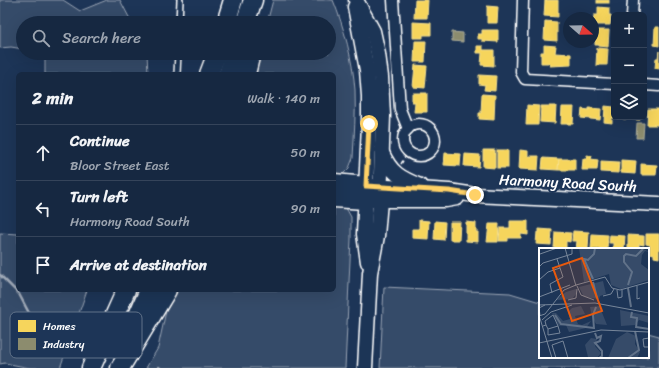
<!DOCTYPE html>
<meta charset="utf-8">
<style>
body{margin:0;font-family:Sriracha,sans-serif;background:#1f3048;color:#f1f3f6}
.controls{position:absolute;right:12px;top:12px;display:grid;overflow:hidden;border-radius:6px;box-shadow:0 4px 16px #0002}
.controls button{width:36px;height:36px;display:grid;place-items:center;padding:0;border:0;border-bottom:1px solid #35445a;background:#162841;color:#f1f3f6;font:20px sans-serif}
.compass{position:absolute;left:563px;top:12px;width:36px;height:36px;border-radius:50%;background:#162841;box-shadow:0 4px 16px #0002;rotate:110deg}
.stop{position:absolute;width:12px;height:12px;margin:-9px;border:3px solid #ffd166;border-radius:50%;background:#fff}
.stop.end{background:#ffd166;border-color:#fff;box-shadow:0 1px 4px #0008}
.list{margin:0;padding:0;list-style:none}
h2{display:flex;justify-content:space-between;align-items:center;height:52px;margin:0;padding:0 16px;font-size:17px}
h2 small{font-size:13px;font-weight:400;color:#9ea6b1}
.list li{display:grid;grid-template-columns:26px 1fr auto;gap:12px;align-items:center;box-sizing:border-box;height:56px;padding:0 16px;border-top:1px solid #35445a}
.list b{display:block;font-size:15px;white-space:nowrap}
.list p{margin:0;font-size:13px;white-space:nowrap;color:#9ea6b1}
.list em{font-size:13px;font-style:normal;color:#9ea6b1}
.icon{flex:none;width:22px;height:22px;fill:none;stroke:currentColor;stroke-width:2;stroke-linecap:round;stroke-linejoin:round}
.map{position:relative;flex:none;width:659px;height:368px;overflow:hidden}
.search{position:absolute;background:#162841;box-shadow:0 4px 16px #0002;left:16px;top:16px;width:320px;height:44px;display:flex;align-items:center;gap:10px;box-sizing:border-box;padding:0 14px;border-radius:22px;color:#9ea6b1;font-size:15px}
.panel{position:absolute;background:#162841;box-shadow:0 4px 16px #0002;left:16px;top:72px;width:320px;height:220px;border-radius:6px}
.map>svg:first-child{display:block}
.green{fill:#364b69;stroke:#9aa5b4}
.homes{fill:#f6d55c;stroke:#f9e28d}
.industry{fill:#8c8c6e;stroke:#aeae9a}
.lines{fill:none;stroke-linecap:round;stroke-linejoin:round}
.stream{stroke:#a0aab8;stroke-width:2.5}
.service-casing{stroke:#fff;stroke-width:8}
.minor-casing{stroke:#fff;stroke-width:13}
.secondary-casing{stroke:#fff;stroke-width:17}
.motorway-casing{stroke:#fff;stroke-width:21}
.path{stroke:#fff;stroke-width:1.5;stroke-dasharray:4 3;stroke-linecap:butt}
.service{stroke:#1d3557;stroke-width:5}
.minor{stroke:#1d3557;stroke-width:10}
.secondary{stroke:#1d3557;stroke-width:14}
.motorway{stroke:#1d3557;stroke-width:18}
.route{stroke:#ffd166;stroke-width:5}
.labels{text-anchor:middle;stroke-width:4;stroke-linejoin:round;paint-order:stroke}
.street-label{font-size:15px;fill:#fff;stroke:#1d3557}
.inset-river{fill:none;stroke:#617289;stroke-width:2}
.inset-road{fill:none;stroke:#77869a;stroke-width:1}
.view{fill:#e8590c;fill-opacity:0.15;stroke:#e8590c;stroke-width:2}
.inset-edge{fill:none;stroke:#fff;stroke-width:2}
.key{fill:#1d3557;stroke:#617289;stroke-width:1}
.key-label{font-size:11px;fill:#fff}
</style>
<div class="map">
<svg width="659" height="368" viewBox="0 0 659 368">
<rect width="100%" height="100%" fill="#1d3557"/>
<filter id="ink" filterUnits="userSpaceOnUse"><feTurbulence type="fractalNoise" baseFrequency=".025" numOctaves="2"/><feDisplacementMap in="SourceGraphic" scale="8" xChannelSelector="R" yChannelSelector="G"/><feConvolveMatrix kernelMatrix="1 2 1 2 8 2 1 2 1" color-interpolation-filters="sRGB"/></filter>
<g filter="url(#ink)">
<g class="green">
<path d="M0,0H63L80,11L107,0H120L132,23H23V49L11,47L0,48Z"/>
<path d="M273,0H333C344,27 353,61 355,90C356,113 354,136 353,158L349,168L343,174L334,173V74H254L260,53H329V23H267Z"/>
<path d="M43,53H147L148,74H45V54Z"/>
<path d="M334,206L346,208L351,217V239L345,368H146L158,348L166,311L177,290H334Z"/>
<path d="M0,233L18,234V290H87L60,368H30L5,363L0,364Z"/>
<path d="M384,287L510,293L540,302V357H648V333L659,336V368H380Z"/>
</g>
<g class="homes">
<path d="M415,0H428L427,18H414Z"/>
<path d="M545,0H558V17L544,16Z"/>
<rect x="597" y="0" width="12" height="3"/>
<path d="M487,6L498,7L497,23H487Z"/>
<path d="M598,7L609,8V15H611L610,25H597V23H593L594,15H598Z"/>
<path d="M545,21L557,22V41L544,40Z"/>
<path d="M413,22L431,23V35H423V38H413Z"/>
<path d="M655,27H659V46L654,45Z"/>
<path d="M482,30H498V42L482,41V39H478V34H482Z"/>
<path d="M595,30H609L608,47L599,46V45H595Z"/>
<path d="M415,41H426L425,62H414Z"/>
<path d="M544,45L556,46L555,53L571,54V65L550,66V63H541V52H544Z"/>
<path d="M477,46H483V50H494V66L481,65L482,53H477Z"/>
<path d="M597,48L608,49L607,65H596Z"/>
<path d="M659,51V69L655,68L656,58H658Z"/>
<path d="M415,65L427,66L425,88L413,87Z"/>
<path d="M479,75L496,76L495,91L484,90L485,85L479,84Z"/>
<path d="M412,93H427V112H414L415,102H412Z"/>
<path d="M482,94L495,95L494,120L479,119V113H481Z"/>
<path d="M527,105L539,106L538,125H526Z"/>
<path d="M541,106H556L555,123L540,122Z"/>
<path d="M605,106L614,107V117H620V118H612V123L604,122Z"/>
<path d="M562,107H574L573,124H561Z"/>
<path d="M589,108L601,109L600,120L581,118L582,109L589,110Z"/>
<path d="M648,109H659V125H647Z"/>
<path d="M623,117H640V120L623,119Z"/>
<path d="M483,150H495V168L483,167Z"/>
<rect x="497" y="150" width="11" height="18"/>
<path d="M520,150L528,151V156H539L538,170L519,169Z"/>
<path d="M445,153L461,154L460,166L444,165Z"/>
<path d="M465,154L480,155L479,167L464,166Z"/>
<path d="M587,155L592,156L591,159L598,160L597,170H582L583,159H587Z"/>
<path d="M543,158L559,159L558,170L542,169Z"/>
<path d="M559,159H575V170H558Z"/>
<path d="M621,160L636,161L635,174L621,173Z"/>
<path d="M601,161L619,162L618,173L601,172Z"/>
<path d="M641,164L657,165L656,175H641Z"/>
<path d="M419,220L429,221L428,239L412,238V229H419Z"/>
<path d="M435,221L445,222L444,240L434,239Z"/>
<path d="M510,221H528V235L521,234V238H508V241H499L500,228H510Z"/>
<path d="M450,222H460L459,240H450Z"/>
<path d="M466,222L476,223V232H478V242L466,241Z"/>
<path d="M489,224H499L498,242H487Z"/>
<path d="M539,229L552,230L551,245L536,244L537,232H539Z"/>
<path d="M573,231L589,232L588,249H576L577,241H572Z"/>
<path d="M555,232L571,233L570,242L566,241V249L554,248Z"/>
<path d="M592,234L608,235L607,249H591Z"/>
<path d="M646,234H659V258L654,257V254L650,253V245L646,244Z"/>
<path d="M610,235L625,236L624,249H613V243H609Z"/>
<path d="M628,235L644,236V245L639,244V249H628Z"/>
</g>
<g class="industry">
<path d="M452,32L463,33V42L452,41Z"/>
<path d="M637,123H644L643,138H636Z"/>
</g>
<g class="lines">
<g class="stream">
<path d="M0,275L19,294L29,313L36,318L65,323"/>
<path d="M159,367L160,368"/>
</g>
<defs>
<g id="service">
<path d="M179,23L180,0"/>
<path d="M177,74L178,53"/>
</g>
<g id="minor">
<path d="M393,0L400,109L408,129"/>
<path d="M523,0L521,72L525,79L614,84"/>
<path d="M632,15L633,0"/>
<path d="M644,85L659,86"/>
<circle cx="419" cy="140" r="16"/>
</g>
<g id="secondary">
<path d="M356,0L373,31L378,54L381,77L383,116L380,201L377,236L370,273L365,368"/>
<path d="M355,7L367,70L369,96V124L364,234L368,262"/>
<path d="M382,153C391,173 400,178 420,186"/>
<path d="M372,186L449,191L475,195L659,204"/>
<path d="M370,200H446L457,198"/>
</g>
<g id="motorway">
<path d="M226,23L233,0"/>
<path d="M245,23L253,0"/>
<path d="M209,74L217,53"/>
<path d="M228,74L235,53"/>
<path d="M246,74L251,53"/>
<path d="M334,183L366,186"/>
<path d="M334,198L365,200"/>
<path d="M131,331L149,290"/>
<path d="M91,368L126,290"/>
<path d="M120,368L167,290"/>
</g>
</defs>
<use href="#service" class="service-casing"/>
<use href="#minor" class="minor-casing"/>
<use href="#secondary" class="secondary-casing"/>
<use href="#motorway" class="motorway-casing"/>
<path class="path" d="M401,164L408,152"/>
<use href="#service" class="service"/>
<use href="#minor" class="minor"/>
<use href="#secondary" class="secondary"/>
<use href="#motorway" class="motorway"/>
</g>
</g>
<g class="lines" filter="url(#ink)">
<path class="route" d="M369,124L366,186L449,191L475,195"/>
</g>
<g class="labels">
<g class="street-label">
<text transform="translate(568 183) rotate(3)" y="5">Harmony Road South</text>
</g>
</g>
<g transform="translate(539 248)">
<rect width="110" height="110" fill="#1d3557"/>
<path d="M40,0H103L110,4L106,3L103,7L102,16L110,22V32L82,41L72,37L70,26L45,34ZM64,33L67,46L61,48L60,51L45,49L40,39ZM37,41L38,45L33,51L17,52L27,44ZM42,58L46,66L36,68L37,71L39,76L43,77L52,73L47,80L30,84L27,77L20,78L13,65H17L24,73L31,71L29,64L33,60ZM61,58L62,62L68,77L57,76L53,69L51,59ZM81,62L110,68V75L100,72L96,77L82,78ZM88,84L97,88L96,96L101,104L98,110H94L92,107V110H69L77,91ZM52,90L58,91L56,98L62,105L58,110L49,109L46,97Z" fill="#364b69"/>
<path class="inset-river" d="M54,31L45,11L49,12L55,6L56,0M54,34L58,50M89,37L93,24L85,14V8L87,6L97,8L104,1M89,40L92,59M93,64L92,69L98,70L97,80M16,67L22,76L55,80M97,79L110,81M55,81L54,67L57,59M56,85L58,90L62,88L61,93L56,95L63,103V108L60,110M89,110L100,102L96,83"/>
<path class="inset-road" d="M26,0L37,38M1,6L18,0M0,19L4,15L33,6V0M0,32L9,24L21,20M38,38L42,47L55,52M98,38V51L101,50M78,42L79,50L83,49V42M13,45L11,36L24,29L18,11M64,48L72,46L75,41M0,49L31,37M29,52L37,50L38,41M0,57L56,55L110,65M0,67L13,110M1,67L0,60L6,57M0,68L6,66L25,42L37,37L66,29L73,40L81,42L110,34M3,72L12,64L33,57M7,77L6,73L14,67L19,78M4,78L7,77L9,81L19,78L21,85L9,87V81M110,90L104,91L105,99H110M0,95L62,82L110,84M17,110L13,97L24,93L29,110"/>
<path class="view" d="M43,10L63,63L33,73L14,20Z"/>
<rect width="110" height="110" class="inset-edge"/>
</g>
<rect x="10" y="312" width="132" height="46" rx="6" class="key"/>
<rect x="18" y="320" width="18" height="12" fill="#f6d55c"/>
<rect x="18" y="338" width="18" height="12" fill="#8c8c6e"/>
<g class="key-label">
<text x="43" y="330">Homes</text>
<text x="43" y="348">Industry</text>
</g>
</svg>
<div class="controls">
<button>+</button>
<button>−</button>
<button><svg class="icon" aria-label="layers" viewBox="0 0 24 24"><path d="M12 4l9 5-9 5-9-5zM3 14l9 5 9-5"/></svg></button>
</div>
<svg class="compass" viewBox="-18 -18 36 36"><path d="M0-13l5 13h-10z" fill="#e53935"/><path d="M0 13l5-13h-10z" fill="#9ea6b1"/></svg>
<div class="stop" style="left:369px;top:124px"></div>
<div class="stop end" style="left:475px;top:195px"></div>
<div class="search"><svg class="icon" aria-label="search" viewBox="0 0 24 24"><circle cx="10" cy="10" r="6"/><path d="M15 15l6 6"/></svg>Search here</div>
<section class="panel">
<h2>2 min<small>Walk · 140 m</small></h2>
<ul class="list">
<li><svg class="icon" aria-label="ahead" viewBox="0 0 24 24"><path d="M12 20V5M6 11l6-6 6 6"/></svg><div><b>Continue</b><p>Bloor Street East</p></div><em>50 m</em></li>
<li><svg class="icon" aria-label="left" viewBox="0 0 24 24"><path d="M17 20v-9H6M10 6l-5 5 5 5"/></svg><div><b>Turn left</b><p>Harmony Road South</p></div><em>90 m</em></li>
<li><svg class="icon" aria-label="arrive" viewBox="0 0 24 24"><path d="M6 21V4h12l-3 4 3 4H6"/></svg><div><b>Arrive at destination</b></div></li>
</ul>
</section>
</div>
